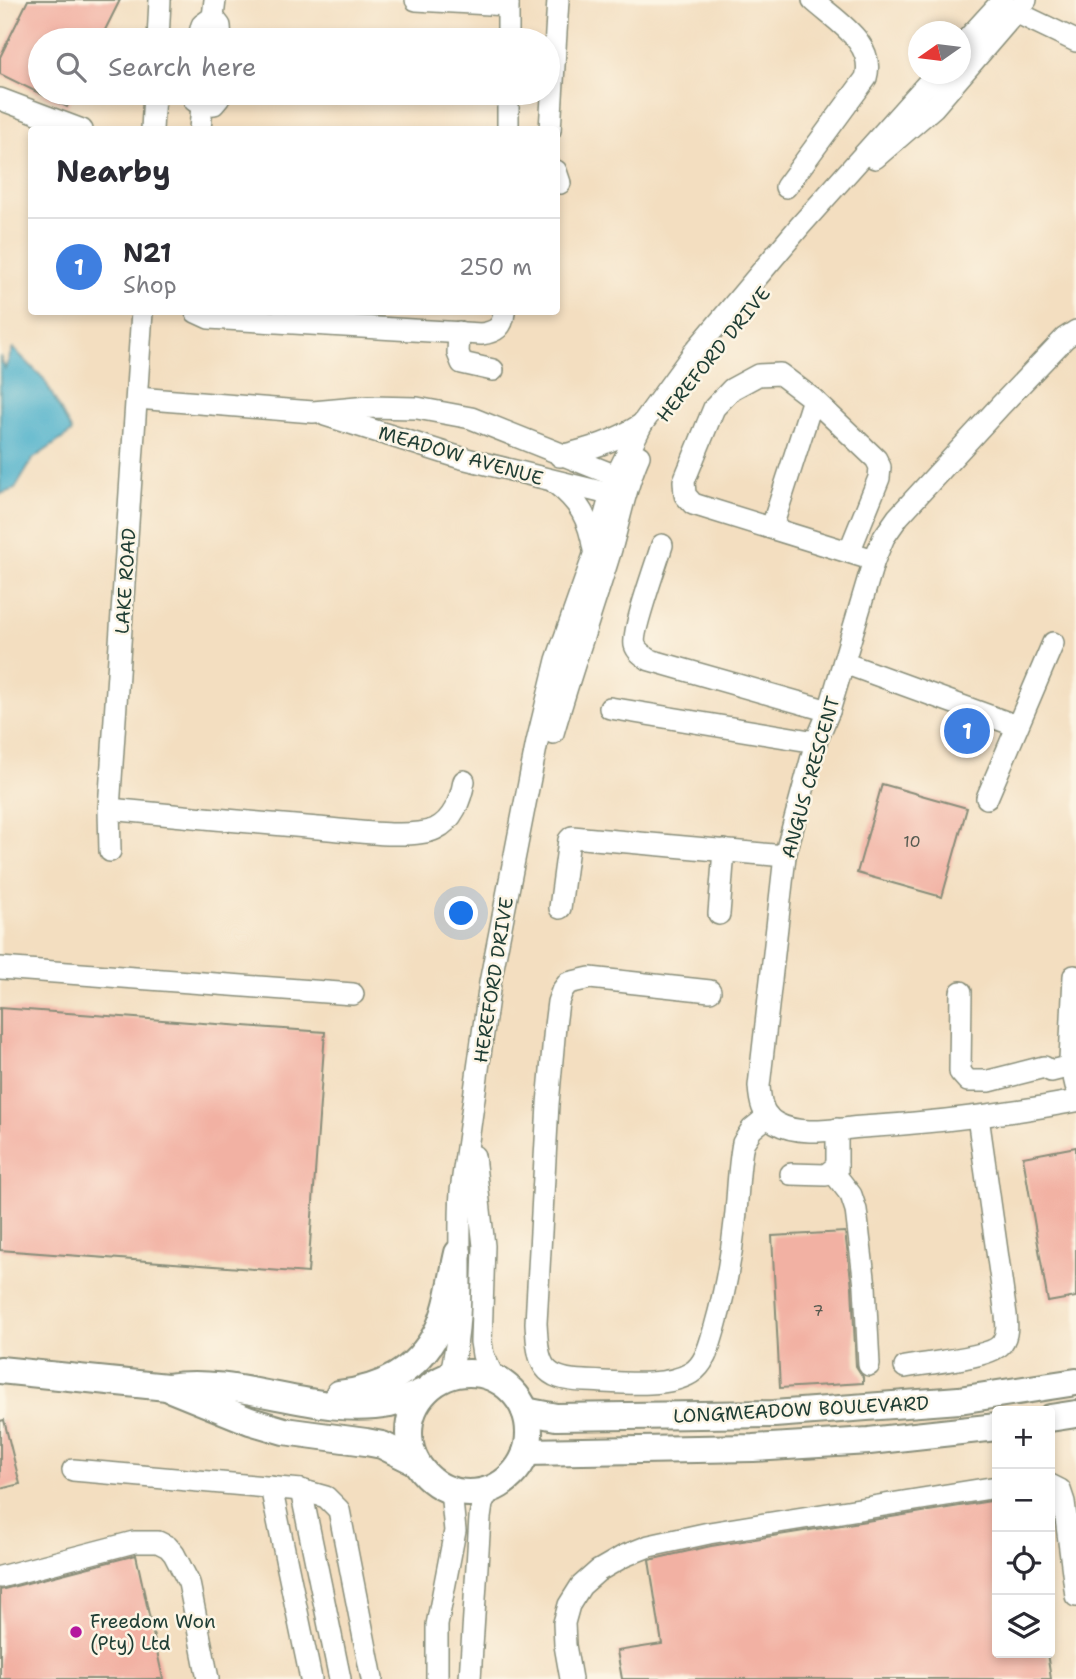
<!DOCTYPE html>
<meta charset="utf-8">
<style>
body{margin:0;font-family:"Shantell Sans",sans-serif;background:#f7f7f7;color:#2b2b33}
.controls{position:absolute;right:21px;bottom:21px;display:grid;overflow:hidden;border-radius:7px;box-shadow:0 4px 10px #0003}
.controls button{width:63px;height:63px;display:grid;place-items:center;padding:0;border:0;border-bottom:2px solid #e1e1e2;background:#fff;color:#2b2b33;font:35px sans-serif}
.compass{position:absolute;left:908px;top:21px;width:63px;height:63px;border-radius:50%;background:#fff;box-shadow:0 4px 10px #0003;rotate:256deg}
.you{position:absolute;left:462px;top:914px;width:24px;height:24px;margin:-18px;border:5px solid #fff;border-radius:50%;background:#1a73e8;box-shadow:0 0 0 10px #1a73e833}
.badge{display:grid;place-items:center;width:46px;height:46px;border-radius:50%;background:#2563eb;color:#fff;font-size:23px;font-weight:700}
.pin{position:absolute;translate:-50% -50%;border:4px solid #fff;box-shadow:0 2px 7px #0006}
.list{margin:0;padding:0;list-style:none}
h2{display:flex;justify-content:space-between;align-items:center;height:91px;margin:0;padding:0 28px;font-size:30px}
h2 small{font-size:23px;font-weight:400;color:#7c7c81}
.list li{display:grid;grid-template-columns:46px 1fr auto;gap:21px;align-items:center;box-sizing:border-box;height:98px;padding:0 28px;border-top:2px solid #e1e1e2}
.list b{display:block;font-size:26px;white-space:nowrap}
.list p{margin:0;font-size:23px;white-space:nowrap;color:#7c7c81}
.list em{font-size:23px;font-style:normal;color:#7c7c81}
.icon{flex:none;width:38px;height:38px;fill:none;stroke:currentColor;stroke-width:2;stroke-linecap:round;stroke-linejoin:round}
.map{position:relative;flex:none;width:1076px;height:1679px;overflow:hidden}
.search{position:absolute;background:#fff;box-shadow:0 4px 10px #0003;left:28px;top:28px;width:532px;height:77px;display:flex;align-items:center;gap:18px;box-sizing:border-box;padding:0 24px;border-radius:38px;color:#7c7c81;font-size:26px}
.panel{position:absolute;background:#fff;box-shadow:0 4px 10px #0003;left:28px;top:126px;width:532px;height:189px;border-radius:7px}
.map>svg:first-child{display:block}
.water{fill:#4cb0cb;stroke:#367680;stroke-width:2}
.building{fill:#f2b1a3}
.lines{fill:none;stroke-linecap:round;stroke-linejoin:round}
.minor-casing{stroke:#898e7a;stroke-width:24}
.major-casing{stroke:#898e7a;stroke-width:30}
.minor{stroke:#fff;stroke-width:21}
.major{stroke:#fff;stroke-width:26}
.poi-dot{fill:#b5179e;stroke:#fcf5e5;stroke-width:2.5}
.labels{text-anchor:middle;stroke-width:5;stroke-linejoin:round;paint-order:stroke}
.number-label{font-size:16px;fill:#545a50}
.street-label{font-size:19px;fill:#1f3d34;stroke:#fcf5e5}
.poi-label{font-size:19px;fill:#1f3d34;stroke:#fcf5e5;text-anchor:start}
</style>
<div class="map">
<svg width="1076" height="1679" viewBox="0 0 1076 1679">
<rect width="100%" height="100%" fill="#fcf5e5"/>
<filter id="ink" filterUnits="userSpaceOnUse"><feTurbulence type="fractalNoise" baseFrequency=".0143" numOctaves="2"/><feDisplacementMap in="SourceGraphic" scale="14" xChannelSelector="R" yChannelSelector="G"/><feConvolveMatrix kernelMatrix="1 2 1 2 8 2 1 2 1" color-interpolation-filters="sRGB"/></filter>
<filter id="wash" filterUnits="userSpaceOnUse"><feTurbulence type="fractalNoise" baseFrequency=".00686" numOctaves="4" result="noise"/><feDisplacementMap in="SourceGraphic" scale="28" xChannelSelector="R" yChannelSelector="G"/><feGaussianBlur stdDeviation="1.57" result="paint"/><feColorMatrix in="noise" values="0 0 0 0 0 0 0 0 0 0 0 0 0 0 0 0 0 1.4 0 .05"/><feComposite in="paint" operator="in"/></filter>
<g filter="url(#wash)">
<rect width="100%" height="100%" fill="#f3dec0"/>
<path class="water" d="M13,348L44,379L72,432L33,459L15,489L0,494V356L5,369Z"/>
<g id="blocks">
<g class="building">
<path d="M28,0H120L100,40H40V93H74L67,107L0,74V57Z"/>
<path d="M882,784L967,808L942,897L857,873Z"/>
<path d="M0,1008L325,1032L308,1273L0,1250Z"/>
<path d="M1076,1147V1297L1048,1302L1023,1157Z"/>
<path d="M845,1232L852,1287L856,1366L863,1377V1383L780,1388L772,1236Z"/>
<path d="M4,1420L20,1484L0,1489V1421Z"/>
<path d="M997,1500V1653H1047L1051,1679H622L617,1651L662,1644L649,1560L711,1546Z"/>
<path d="M136,1555L163,1679H0V1590Z"/>
</g>
</g>
</g>
<g filter="url(#ink)">
<use href="#blocks" fill-opacity="0" stroke="#898e7a" stroke-width="2"/>
<g class="lines">
<defs>
<g id="minor">
<path d="M416,0L508,5"/>
<path d="M508,0V40"/>
<path d="M999,4L1076,41"/>
<path d="M213,17L220,26L221,40"/>
<path d="M158,40L160,0"/>
<path d="M198,40L202,25L213,17L215,0"/>
<path d="M960,47L1003,0"/>
<path d="M196,93L195,101L202,105L214,104L219,98V93"/>
<path d="M0,99L82,130"/>
<path d="M152,130L154,93"/>
<path d="M200,130L202,105"/>
<path d="M508,130V93"/>
<path d="M550,130L558,0"/>
<path d="M875,158L934,107L1026,0"/>
<path d="M556,171L560,183"/>
<path d="M786,187L866,78C876,43 836,21 813,0"/>
<path d="M196,312L209,318L481,334C496,332 503,327 504,312"/>
<path d="M1076,331L1065,338L1000,406L898,517L884,537L874,560L829,711L816,742L785,856L759,1086C760,1101 762,1115 776,1123C800,1137 836,1129 862,1127C934,1123 1005,1114 1076,1101"/>
<path d="M459,332L458,353L462,363L493,370"/>
<path d="M137,398L313,412L368,407L417,408L471,418L616,476"/>
<path d="M325,415L458,457L609,494"/>
<path d="M560,456C590,449 616,441 642,424"/>
<path d="M555,483C580,502 589,519 594,550"/>
<path d="M772,527L813,399"/>
<path d="M662,545C657,562 631,633 635,645C637,652 644,656 650,660L829,711"/>
<path d="M849,552L879,478L880,467L876,459L813,399L780,374L758,375L732,389L714,408L684,481L685,495L693,504L874,560"/>
<path d="M844,663L1017,726"/>
<path d="M610,708L816,742"/>
<path d="M553,733C570,674 590,617 608,559C619,525 624,489 639,456"/>
<path d="M987,798L1053,643"/>
<path d="M109,809C179,816 248,822 318,828C346,830 411,840 435,829C453,821 461,799 464,781"/>
<path d="M110,851L109,809L142,312"/>
<path d="M560,908L569,840L572,837L785,856"/>
<path d="M719,914L724,850"/>
<path d="M0,968L353,994"/>
<path d="M1074,976L1070,1060L1076,1086"/>
<path d="M710,991L590,978L568,983L562,991L558,1002L555,1026L548,1104L536,1323C538,1364 541,1380 585,1381C615,1382 665,1389 691,1373C706,1364 710,1343 715,1327C725,1292 731,1258 735,1222C738,1196 738,1169 743,1143L752,1129L768,1116"/>
<path d="M961,992L960,1072L968,1081H989L1044,1067L1051,1071L1071,1066"/>
<path d="M837,1129V1177L851,1195L856,1210L865,1286L869,1365"/>
<path d="M474,1156L484,1246L481,1342L483,1355L494,1378"/>
<path d="M791,1174L826,1175L837,1166"/>
<path d="M905,1367C924,1363 993,1358 1002,1343C1008,1335 1007,1325 1006,1315L978,1117"/>
<path d="M450,1376C466,1315 457,1253 461,1191L490,983L537,742L557,660L594,555L616,476L642,424L695,351L800,226L936,74"/>
<path d="M73,1470L301,1490L326,1497L339,1510L372,1679"/>
<path d="M1050,1485L1060,1490L1064,1502L1076,1596"/>
<path d="M271,1487L311,1679"/>
<path d="M301,1490L340,1679"/>
<path d="M0,1577L134,1542H158L168,1547L174,1554L189,1583L208,1679"/>
<path d="M437,1679V1625L455,1531L451,1491"/>
<path d="M470,1679L480,1518L482,1504L489,1490"/>
<path d="M571,1679L565,1645L564,1623L569,1605L581,1586L598,1571L624,1556L649,1546L709,1533L997,1487"/>
</g>
<g id="major">
<path d="M0,1370L167,1387C241,1375 315,1418 390,1404C402,1401 414,1396 425,1391"/>
<circle cx="469" cy="1433" r="60"/>
<path d="M171,1389L250,1421L284,1431L366,1442L382,1445L416,1462"/>
<path d="M339,1394C381,1389 416,1372 437,1332C449,1309 452,1278 458,1253"/>
<path d="M525,1411L556,1417L774,1414L959,1400L1076,1382"/>
<path d="M1050,1418L1076,1414"/>
<path d="M526,1452L753,1448L869,1441L997,1427"/>
</g>
</defs>
<use href="#minor" class="minor-casing"/>
<use href="#major" class="major-casing"/>
<use href="#minor" class="minor"/>
<use href="#major" class="major"/>
</g>
</g>
<circle class="poi-dot" cx="76" cy="1632" r="7"/>
<g class="labels">
<g class="number-label">
<text x="912" y="847">10</text>
<text x="818" y="1316">7</text>
</g>
<g class="street-label">
<text transform="translate(713 354) rotate(-51)" y="7">HEREFORD DRIVE</text>
<text transform="translate(461 455) rotate(16)" y="7">MEADOW AVENUE</text>
<text transform="translate(125 581) rotate(-86)" y="7">LAKE ROAD</text>
<text transform="translate(810 777) rotate(-74)" y="7">ANGUS CRESCENT</text>
<text transform="translate(493 980) rotate(-81)" y="7">HEREFORD DRIVE</text>
<text transform="translate(801 1409) rotate(-3)" y="7">LONGMEADOW BOULEVARD</text>
</g>
<g class="poi-label">
<text x="90" y="1628">Freedom Won<tspan x="90" dy="22">(Pty) Ltd</tspan></text>
</g>
</g>
</svg>
<div class="controls">
<button>+</button>
<button>−</button>
<button><svg class="icon" aria-label="locate" viewBox="0 0 24 24"><circle cx="12" cy="12" r="6"/><path d="M12 2v4M12 18v4M2 12h4M18 12h4"/></svg></button>
<button><svg class="icon" aria-label="layers" viewBox="0 0 24 24"><path d="M12 4l9 5-9 5-9-5zM3 14l9 5 9-5"/></svg></button>
</div>
<svg class="compass" viewBox="-18 -18 36 36"><path d="M0-13l5 13h-10z" fill="#e53935"/><path d="M0 13l5-13h-10z" fill="#7c7c81"/></svg>
<div class="you"></div>
<div class="pin badge" style="left:967px;top:731px;background:#3f7fe0">1</div>
<div class="search"><svg class="icon" aria-label="search" viewBox="0 0 24 24"><circle cx="10" cy="10" r="6"/><path d="M15 15l6 6"/></svg>Search here</div>
<section class="panel">
<h2>Nearby<small></small></h2>
<ul class="list">
<li><span class="badge" style="background:#3f7fe0">1</span><div><b>N21</b><p>Shop</p></div><em>250 m</em></li>
</ul>
</section>
</div>
